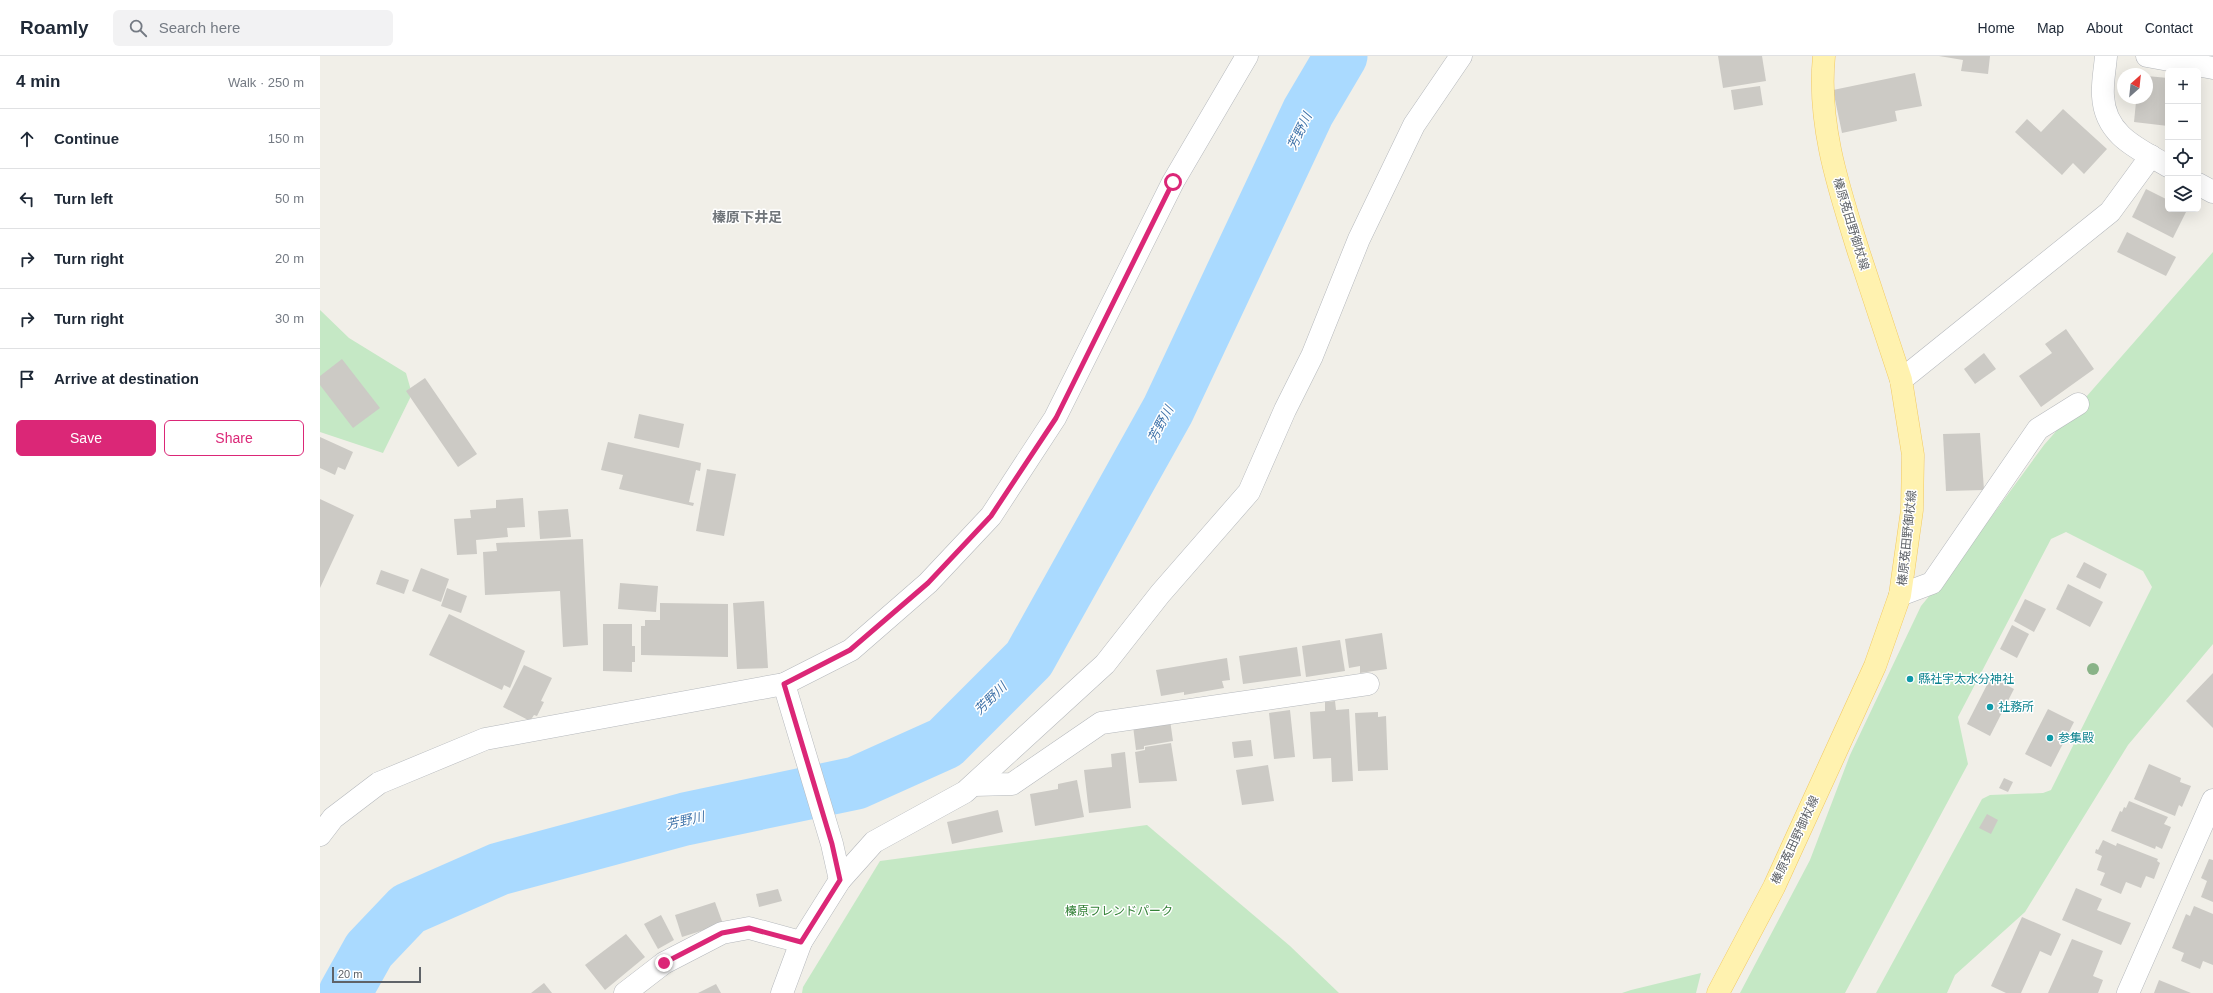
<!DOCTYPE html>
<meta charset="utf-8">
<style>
body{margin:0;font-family:Arial,"Noto Sans JP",sans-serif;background:#f2f2f3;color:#1f2937}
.controls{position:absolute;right:12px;top:12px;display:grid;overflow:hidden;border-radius:6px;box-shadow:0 4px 16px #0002}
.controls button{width:36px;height:36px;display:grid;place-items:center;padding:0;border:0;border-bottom:1px solid #e0e1e3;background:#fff;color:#1f2937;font:20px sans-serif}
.compass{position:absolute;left:1797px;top:12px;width:36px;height:36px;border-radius:50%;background:#fff;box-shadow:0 4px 16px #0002;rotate:27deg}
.scale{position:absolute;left:12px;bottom:10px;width:89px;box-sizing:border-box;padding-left:4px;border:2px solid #5f6368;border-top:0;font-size:11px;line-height:14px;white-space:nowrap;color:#5f6368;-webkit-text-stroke:3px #fff;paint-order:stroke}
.stop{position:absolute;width:12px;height:12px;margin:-9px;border:3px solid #db2777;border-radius:50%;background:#fff}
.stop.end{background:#db2777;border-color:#fff;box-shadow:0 1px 4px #0008}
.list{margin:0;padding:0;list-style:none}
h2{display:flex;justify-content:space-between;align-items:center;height:52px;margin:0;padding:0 16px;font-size:17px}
h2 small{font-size:13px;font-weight:400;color:#747a83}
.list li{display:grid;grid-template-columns:26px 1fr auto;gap:12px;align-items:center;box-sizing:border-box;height:60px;padding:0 16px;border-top:1px solid #e0e1e3}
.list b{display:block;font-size:15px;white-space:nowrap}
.list em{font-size:13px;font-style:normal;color:#747a83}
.actions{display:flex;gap:8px;padding:12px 16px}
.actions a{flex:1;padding:9px 0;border:1px solid #db2777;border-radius:6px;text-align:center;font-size:14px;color:#db2777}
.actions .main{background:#db2777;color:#fff}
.icon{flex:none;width:22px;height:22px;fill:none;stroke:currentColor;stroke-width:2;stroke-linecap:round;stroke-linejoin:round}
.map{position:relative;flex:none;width:1893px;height:937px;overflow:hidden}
header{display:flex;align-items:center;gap:24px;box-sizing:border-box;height:56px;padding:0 20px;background:#fff;border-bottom:1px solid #e0e1e3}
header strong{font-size:19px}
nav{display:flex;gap:22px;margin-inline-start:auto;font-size:14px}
.search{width:280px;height:36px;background:#f2f2f3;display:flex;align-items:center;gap:10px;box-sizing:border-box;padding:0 14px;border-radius:6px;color:#747a83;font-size:15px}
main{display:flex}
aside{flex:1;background:#fff}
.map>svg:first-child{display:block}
.green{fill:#c5e8c5}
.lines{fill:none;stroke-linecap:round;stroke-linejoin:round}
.river{stroke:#aadaff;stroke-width:53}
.building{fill:#cccac5}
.street-casing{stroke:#b5b8bc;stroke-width:23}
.primary-casing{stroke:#f2c960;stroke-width:23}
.street{stroke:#fff;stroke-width:22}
.primary{stroke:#fff2af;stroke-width:22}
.tree{fill:#89b387}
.route{stroke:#db2777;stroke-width:5}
.culture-dot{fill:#0f9aa8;stroke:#fff;stroke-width:1.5}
.labels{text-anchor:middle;stroke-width:3;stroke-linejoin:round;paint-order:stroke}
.street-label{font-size:12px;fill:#5f6368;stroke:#fff}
.culture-label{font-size:12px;fill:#0d838f;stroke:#fff;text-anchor:start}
.park-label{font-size:12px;fill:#348238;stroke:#fff}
.water-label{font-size:13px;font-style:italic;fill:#4174aa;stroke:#fff}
.quarter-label{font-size:14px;font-weight:bold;fill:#70757a;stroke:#fff}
</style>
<header>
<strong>Roamly</strong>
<div class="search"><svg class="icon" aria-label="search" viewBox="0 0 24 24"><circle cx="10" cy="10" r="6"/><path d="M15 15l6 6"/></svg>Search here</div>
<nav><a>Home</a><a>Map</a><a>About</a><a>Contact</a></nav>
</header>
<main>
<aside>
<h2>4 min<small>Walk · 250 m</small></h2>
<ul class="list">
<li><svg class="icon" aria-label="ahead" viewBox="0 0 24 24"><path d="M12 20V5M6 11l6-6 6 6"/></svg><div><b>Continue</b></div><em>150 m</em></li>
<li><svg class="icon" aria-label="left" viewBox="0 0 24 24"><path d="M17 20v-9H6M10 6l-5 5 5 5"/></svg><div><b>Turn left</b></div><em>50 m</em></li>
<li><svg class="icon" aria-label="right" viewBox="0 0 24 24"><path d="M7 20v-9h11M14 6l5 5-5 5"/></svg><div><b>Turn right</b></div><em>20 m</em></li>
<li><svg class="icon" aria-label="right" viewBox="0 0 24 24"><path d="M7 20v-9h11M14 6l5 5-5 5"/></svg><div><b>Turn right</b></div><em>30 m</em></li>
<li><svg class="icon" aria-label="arrive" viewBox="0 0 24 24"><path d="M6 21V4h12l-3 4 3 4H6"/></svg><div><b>Arrive at destination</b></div></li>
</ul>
<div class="actions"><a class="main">Save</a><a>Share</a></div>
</aside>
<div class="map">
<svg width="1893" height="937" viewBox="0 0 1893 937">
<rect width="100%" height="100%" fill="#f1efe8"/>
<g class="green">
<path d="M1893,196V588L1808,689L1705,856L1635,919L1627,937H1556L1662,743L1670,739L1723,737L1731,734L1832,531L1823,515L1746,476L1731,483L1638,661L1648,708L1525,937H1420L1490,804L1530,699L1601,550L1647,494L1724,389Z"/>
<path d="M0,254L29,282L86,317L92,338L63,397L0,376Z"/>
<path d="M827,769L970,890L1019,937H482L483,931L560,805Z"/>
<path d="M1381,917L1376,937H1302L1311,934Z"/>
</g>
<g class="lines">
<path class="river" d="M25,937L49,894L88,853L179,813L365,763L536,727L625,687L709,603L848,354L988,56L1021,0"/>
</g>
<g class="building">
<path d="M1398,0H1442L1446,25L1403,32Z"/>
<path d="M1619,0H1670L1668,18L1641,15L1643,4Z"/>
<path d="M1595,17L1602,50L1575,55L1577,65L1522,77L1513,34Z"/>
<path d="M1827,20L1848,22V70L1814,66L1816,46H1821V42H1827Z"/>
<path d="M1440,30L1443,49L1414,54L1411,34Z"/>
<path d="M1743,53L1787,93L1764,118L1753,107L1742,119L1695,76L1707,63L1721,76Z"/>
<path d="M1826,133L1848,144V153L1867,154L1853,182L1812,161Z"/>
<path d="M1807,176L1856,201L1846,220L1797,196Z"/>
<path d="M1746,273L1774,313L1721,351L1699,320L1732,297L1725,288Z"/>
<path d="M1664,297L1676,313L1655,328L1644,313Z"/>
<path d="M22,303L60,352L33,372L0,329V320Z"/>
<path d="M105,322L157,398L138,411L86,335Z"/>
<path d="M319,358L364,368L359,392L314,382Z"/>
<path d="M1660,377L1664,434L1626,435L1623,378Z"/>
<path d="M0,381L33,396L25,414L18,411L15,419L0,412Z"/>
<path d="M288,386L381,407L380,415L376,414L369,446L374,447L373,450L299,433L303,419L281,414Z"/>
<path d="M387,413L416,418L404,480L376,475Z"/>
<path d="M203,442L205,471L187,472L188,481L156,484L157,498L137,499L134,463L151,462L150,454L176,452V444Z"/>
<path d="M0,443L34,459L0,532Z"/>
<path d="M248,453L251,481L220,483L218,455Z"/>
<path d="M263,483L268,589L243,591L240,535L165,539L163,496L177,495L176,487Z"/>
<path d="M1764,506L1787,518L1780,533L1756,521Z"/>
<path d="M101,512L129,523L121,546L92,535Z"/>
<path d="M61,514L89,524L84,538L56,528Z"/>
<path d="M300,527L338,530L336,556L298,553Z"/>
<path d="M1748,528L1783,546L1770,571L1736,553Z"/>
<path d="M127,532L147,540L141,557L121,550Z"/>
<path d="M1705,543L1726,553L1714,576L1694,565Z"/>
<path d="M444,545L448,612L417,613L413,547Z"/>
<path d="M340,547L408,548V601L321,599V570H325V564H340Z"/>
<path d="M129,558L205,595L190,632L184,629L182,634L109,599Z"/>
<path d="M283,568H312V590H315V606H312V616L283,615Z"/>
<path d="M1692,569L1709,578L1697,602L1680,593Z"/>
<path d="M1062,577L1067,613L1040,617V610L1029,612L1025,583Z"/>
<path d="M1020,584L1025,615L986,621L982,590Z"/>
<path d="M977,591L981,620L923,628L919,600Z"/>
<path d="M907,602L910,624L902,625L904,632L864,639V636L841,640L836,614Z"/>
<path d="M204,609L232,622L221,645L224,646L217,660L214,659L210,665L183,651Z"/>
<path d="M1893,617V672L1866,645Z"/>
<path d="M1671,621L1694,633L1670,680L1647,668Z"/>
<path d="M1015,645L1016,654L1029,653L1033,725L1012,726L1011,702L993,703L990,656L1005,655V646Z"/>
<path d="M1728,653L1754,666L1731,711L1705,698Z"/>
<path d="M970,654L975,701L954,703L949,657Z"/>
<path d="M1058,656V661L1066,660L1068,714L1038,715L1035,657Z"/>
<path d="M850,664L853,685L824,690V693L816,694L813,670Z"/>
<path d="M931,684L933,700L914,702L912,686Z"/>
<path d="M851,687L857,725L819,727L815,696L825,694V691Z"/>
<path d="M805,696L811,752L769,757L764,714L792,711L791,698Z"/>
<path d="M1829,708L1861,722L1860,726L1871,730L1862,751L1859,749L1855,760L1814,743Z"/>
<path d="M948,709L954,745L922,749L916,714Z"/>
<path d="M1684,722L1693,726L1688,736L1679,732Z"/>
<path d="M757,724L764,761L715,770L710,738L738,733V728Z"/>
<path d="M1809,745L1848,761L1844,768L1851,771L1842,793L1836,790L1835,793L1791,775L1800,755L1802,756L1804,751L1806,752Z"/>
<path d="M678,754L683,776L632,788L627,766Z"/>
<path d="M1667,758L1678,764L1671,778L1659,772Z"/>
<path d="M1783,784L1796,790L1797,787L1838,803L1837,805L1840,807L1834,823L1826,820L1821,832L1806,826L1801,838L1780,829L1785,817L1777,814L1782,800L1775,797L1776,793L1778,794Z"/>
<path d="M1889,803L1893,804V846L1881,841L1887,825L1881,822Z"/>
<path d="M1756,832L1782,843L1777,854L1811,867L1801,889L1742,864Z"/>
<path d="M458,833L462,845L439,851L436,838Z"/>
<path d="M395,846L403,868L362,881L355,859Z"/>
<path d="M1874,850L1893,858V909L1883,905L1880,913L1861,905L1864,897L1852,892L1866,858L1870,860Z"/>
<path d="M341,859L354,884L338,893L324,868Z"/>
<path d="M1702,861L1741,878L1731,900L1720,895L1701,937H1686L1671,930Z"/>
<path d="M306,878L325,901L285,934L265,909Z"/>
<path d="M1752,883L1783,895L1773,920L1783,924L1778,937H1728Z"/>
<path d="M1839,924L1871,937H1834Z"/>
<path d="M224,927L232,937H211Z"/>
<path d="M396,928L401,937H378Z"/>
</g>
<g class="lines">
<defs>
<g id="street">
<path d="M1786,0C1785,13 1782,27 1783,40C1785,80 1819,93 1848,110"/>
<path d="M1827,0L1893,12"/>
<path d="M1878,128L1893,136"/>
<path d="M1581,324L1790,156L1831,100"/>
<path d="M1580,539L1612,527L1718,373L1758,348"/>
<path d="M464,628L512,788L520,824"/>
<path d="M654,729L692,728L781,667L1048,628"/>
<path d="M0,779L13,762L59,727L165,683L464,628L531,594L608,527L671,460L735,362L853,126L927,0"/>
<path d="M305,937L344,907L402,877L429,872L481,886"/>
<path d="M462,937L481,886L520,824L554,786L645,736L785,608L840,538L929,436L965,354L992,300L1039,183L1094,69L1141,0"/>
<path d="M1808,937L1893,744"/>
</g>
<path id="primary" d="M1398,937L1454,831L1555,610L1580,539L1592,454L1593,399L1581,324C1567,282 1553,239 1539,197C1519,133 1497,68 1504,0"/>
</defs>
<use href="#street" class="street-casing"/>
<use href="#primary" class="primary-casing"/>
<use href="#street" class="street"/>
<use href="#primary" class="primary"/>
</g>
<circle class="tree" cx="1773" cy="613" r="6"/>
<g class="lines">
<path class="route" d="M344,907L402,877L429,872L481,886L520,824L512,788L464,628L530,594L608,527L671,460L736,362L853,126"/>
</g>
<g class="culture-dot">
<circle cx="1590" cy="623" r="4"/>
<circle cx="1670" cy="651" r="4"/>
<circle cx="1730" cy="682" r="4"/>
</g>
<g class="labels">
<g class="street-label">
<text transform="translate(1531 168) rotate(73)" y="4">榛原菟田野御杖線</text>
<text transform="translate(1587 482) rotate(-84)" y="4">榛原菟田野御杖線</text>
<text transform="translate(1475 784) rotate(-65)" y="4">榛原菟田野御杖線</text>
</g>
<g class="culture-label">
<text x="1598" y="627">縣社宇太水分神社</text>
<text x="1678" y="655">社務所</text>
<text x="1738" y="686">参集殿</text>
</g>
<g class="park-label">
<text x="799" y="859">榛原フレンドパーク</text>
</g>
<g class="water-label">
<text transform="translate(979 75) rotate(-64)" y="5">芳野川</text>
<text transform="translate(840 368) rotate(-62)" y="5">芳野川</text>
<text transform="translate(670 642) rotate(-45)" y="5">芳野川</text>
<text transform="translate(365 764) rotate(-13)" y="5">芳野川</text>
</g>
<g class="quarter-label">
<text x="427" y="166">榛原下井足</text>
</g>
</g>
</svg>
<div class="controls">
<button>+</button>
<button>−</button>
<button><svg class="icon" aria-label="locate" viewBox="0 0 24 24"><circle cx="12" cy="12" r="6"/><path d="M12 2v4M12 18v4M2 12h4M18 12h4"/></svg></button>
<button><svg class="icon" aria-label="layers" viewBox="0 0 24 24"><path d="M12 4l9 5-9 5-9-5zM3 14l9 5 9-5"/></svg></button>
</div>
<svg class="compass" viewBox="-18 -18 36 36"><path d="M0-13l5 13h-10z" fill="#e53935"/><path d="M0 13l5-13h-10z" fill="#747a83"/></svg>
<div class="scale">20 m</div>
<div class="stop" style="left:853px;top:126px"></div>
<div class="stop end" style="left:344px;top:907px"></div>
</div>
</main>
